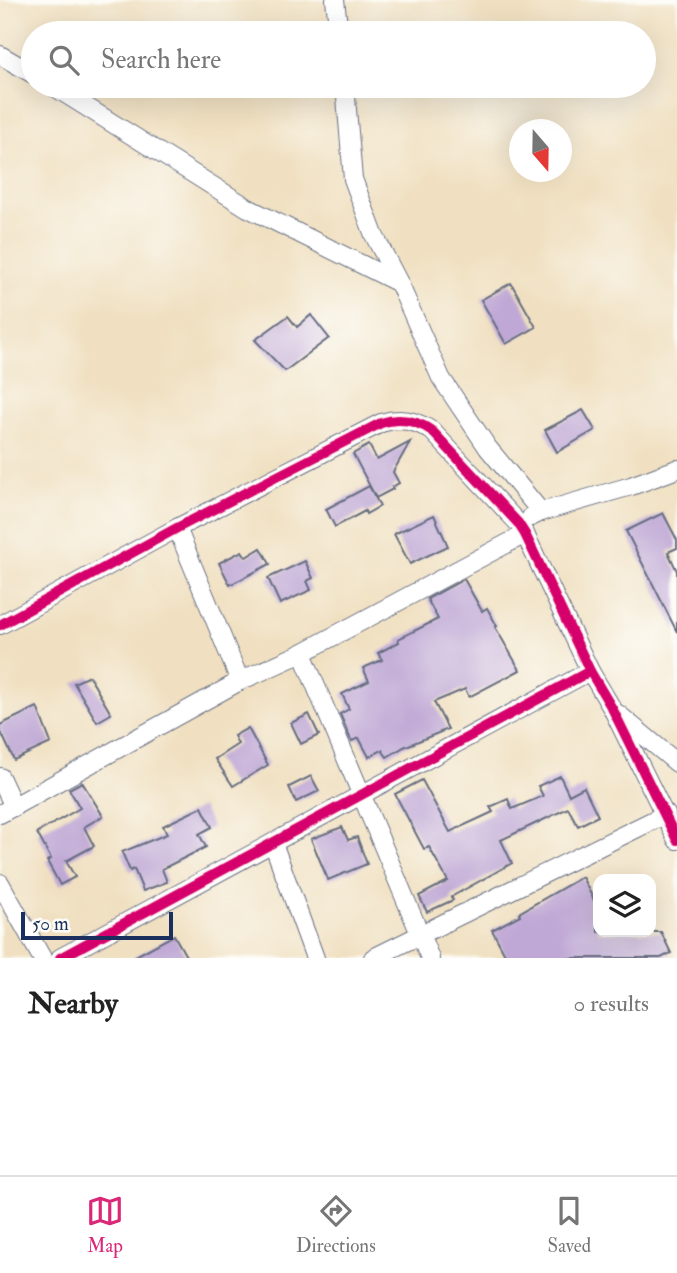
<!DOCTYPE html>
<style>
body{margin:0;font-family:"IM FELL Double Pica",serif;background:#f6f6f6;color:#222}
.controls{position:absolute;right:21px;bottom:21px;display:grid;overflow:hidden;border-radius:14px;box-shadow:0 7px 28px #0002}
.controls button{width:63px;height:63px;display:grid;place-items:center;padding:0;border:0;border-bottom:2px solid #e0e0e0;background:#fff;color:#222;font:35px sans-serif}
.compass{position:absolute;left:509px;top:119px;width:63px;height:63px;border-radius:50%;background:#fff;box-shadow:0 7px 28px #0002;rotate:160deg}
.scale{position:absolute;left:21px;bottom:18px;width:152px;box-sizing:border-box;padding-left:7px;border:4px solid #1b2f5e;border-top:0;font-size:19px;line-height:24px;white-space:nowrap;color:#1b2f5e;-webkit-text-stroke:5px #fdfcf7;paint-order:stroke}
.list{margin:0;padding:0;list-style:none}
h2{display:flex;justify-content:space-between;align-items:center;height:91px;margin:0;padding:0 28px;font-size:30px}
h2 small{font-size:23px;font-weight:400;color:#767676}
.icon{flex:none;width:38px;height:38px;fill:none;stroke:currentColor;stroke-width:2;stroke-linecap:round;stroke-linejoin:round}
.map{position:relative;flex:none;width:677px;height:958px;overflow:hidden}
.search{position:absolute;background:#fff;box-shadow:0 7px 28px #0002;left:21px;right:21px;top:21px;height:77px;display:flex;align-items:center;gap:18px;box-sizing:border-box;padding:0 24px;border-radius:38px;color:#767676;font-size:26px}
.sheet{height:217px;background:#fff}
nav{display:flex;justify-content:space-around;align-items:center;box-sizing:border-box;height:98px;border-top:2px solid #e0e0e0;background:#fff;font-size:19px;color:#767676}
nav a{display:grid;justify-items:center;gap:4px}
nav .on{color:#db2777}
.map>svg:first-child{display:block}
.building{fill:#bfa8d5}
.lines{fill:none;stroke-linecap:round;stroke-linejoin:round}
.street-casing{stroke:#666d81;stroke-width:20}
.street{stroke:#fff;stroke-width:18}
.cycleway-casing{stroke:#fdfcf7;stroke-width:15}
.cycleway{stroke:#d6006c;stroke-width:10}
</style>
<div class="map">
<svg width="677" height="958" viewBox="0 0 677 958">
<rect width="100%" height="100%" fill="#fdfcf7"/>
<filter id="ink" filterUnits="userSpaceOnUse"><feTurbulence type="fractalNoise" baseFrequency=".0143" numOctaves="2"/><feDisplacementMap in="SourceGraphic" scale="14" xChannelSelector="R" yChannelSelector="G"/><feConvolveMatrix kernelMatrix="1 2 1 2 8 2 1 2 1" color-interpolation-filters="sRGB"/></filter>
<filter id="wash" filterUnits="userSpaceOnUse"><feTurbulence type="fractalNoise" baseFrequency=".00686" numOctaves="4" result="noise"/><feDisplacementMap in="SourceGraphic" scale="28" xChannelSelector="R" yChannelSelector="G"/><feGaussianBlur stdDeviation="1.57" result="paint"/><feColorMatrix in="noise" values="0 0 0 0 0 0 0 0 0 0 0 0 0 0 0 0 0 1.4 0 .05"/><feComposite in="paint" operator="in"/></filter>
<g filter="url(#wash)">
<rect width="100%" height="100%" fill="#f0e0c1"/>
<g id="blocks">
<g class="building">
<path d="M511,283L536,327L506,344L481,300Z"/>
<path d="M311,315L329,338L285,371L255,340L288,316L297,327Z"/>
<path d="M583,410L595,430L557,452L545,430Z"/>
<path d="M410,442L393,472L399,483L392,487L393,489L376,498L353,454L369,445L377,460Z"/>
<path d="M369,486L380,506L366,514L365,511L335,527L326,509Z"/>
<path d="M663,513L677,540V548L668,552L677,571V632L626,531Z"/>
<path d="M434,515L448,546L410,564L394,534Z"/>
<path d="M261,548L270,564L230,585L219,563L242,551L246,557Z"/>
<path d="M305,561L313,578L307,581L311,590L280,604L268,578Z"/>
<path d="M464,579L482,611L487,608L497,626L495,627L520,670L469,697L465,689L434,702L448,729L404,747L387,757L382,750L369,757L359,738L352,741L350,738L340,714L349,709L342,694L369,681L363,668L382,660L378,653L399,642L398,639L438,619L427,599Z"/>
<path d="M89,676L111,714L97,722L74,683Z"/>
<path d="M37,707L51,743L14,760L0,730V725Z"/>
<path d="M309,714L319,735L301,744L291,723Z"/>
<path d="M248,728L268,765L233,786L215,759L238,744L234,736Z"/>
<path d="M311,776L319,791L296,802L289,787Z"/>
<path d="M560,776L569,795L584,787L598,816L578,826L568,808L501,840L512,863L451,897L453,900L427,912L419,896L448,881L429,847L424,849L395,794L422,780L450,832L493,812L490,807L508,799L512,809L543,796L538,786Z"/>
<path d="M82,782L103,816L84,827L94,846L66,861L75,877L60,885L47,861L51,859L37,833L80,808L69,789Z"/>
<path d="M202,807L212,827L199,834L206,847L162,869L167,882L143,891L134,869L130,871L122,852L167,834L163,826Z"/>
<path d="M342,827L348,840L357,837L367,864L328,880L311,839Z"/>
<path d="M582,877L598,908V932H661L671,953L661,958H507L492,930L520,915L519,913Z"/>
<path d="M174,935L187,958H132Z"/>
</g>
</g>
</g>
<g filter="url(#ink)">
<use href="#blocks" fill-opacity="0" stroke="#666d81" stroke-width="2"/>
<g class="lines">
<defs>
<g id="street">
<path d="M335,0L339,33"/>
<path d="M0,55L33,74"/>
<path d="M53,86L248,208L399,283"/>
<path d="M345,86L353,179L374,235L399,283L441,378L488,448L541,512"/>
<path d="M531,517L541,512L631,486L677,469"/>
<path d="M177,528L240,681"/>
<path d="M0,625L177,528L381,423C400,417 416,420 432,431L518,523L525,534L590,671L613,710L677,840"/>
<path d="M302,653L430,958"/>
<path d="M618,714L677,763"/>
<path d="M0,777L14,807"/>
<path d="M0,814L240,681L302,653L525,534"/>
<path d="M273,843L315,958"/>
<path d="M0,883L42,958"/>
<path d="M60,958L590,671"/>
<path d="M373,958L666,814"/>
</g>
</defs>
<use href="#street" class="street-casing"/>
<use href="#street" class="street"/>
<defs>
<g id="cycleway">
<path d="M0,625L177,528L381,423C400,417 416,420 432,431L518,523L525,534L590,671L613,710L677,840"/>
<path d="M60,958L590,671"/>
</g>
</defs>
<use href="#cycleway" class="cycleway-casing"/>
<use href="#cycleway" class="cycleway"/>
</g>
</g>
</svg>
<div class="controls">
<button><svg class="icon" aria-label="layers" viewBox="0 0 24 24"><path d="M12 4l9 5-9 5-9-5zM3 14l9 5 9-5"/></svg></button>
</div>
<svg class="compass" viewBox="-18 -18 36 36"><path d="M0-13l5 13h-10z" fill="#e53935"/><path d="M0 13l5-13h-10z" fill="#767676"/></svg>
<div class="scale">50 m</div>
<div class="search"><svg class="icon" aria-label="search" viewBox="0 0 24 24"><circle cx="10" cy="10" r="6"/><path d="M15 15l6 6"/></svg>Search here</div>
</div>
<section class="sheet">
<h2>Nearby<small>0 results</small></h2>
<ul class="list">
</ul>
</section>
<nav>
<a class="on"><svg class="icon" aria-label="map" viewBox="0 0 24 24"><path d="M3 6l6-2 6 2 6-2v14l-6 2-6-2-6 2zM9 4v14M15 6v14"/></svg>Map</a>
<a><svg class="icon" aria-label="directions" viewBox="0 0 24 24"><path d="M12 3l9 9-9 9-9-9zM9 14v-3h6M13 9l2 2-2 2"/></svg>Directions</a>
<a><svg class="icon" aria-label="saved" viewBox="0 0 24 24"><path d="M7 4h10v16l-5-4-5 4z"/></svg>Saved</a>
</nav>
